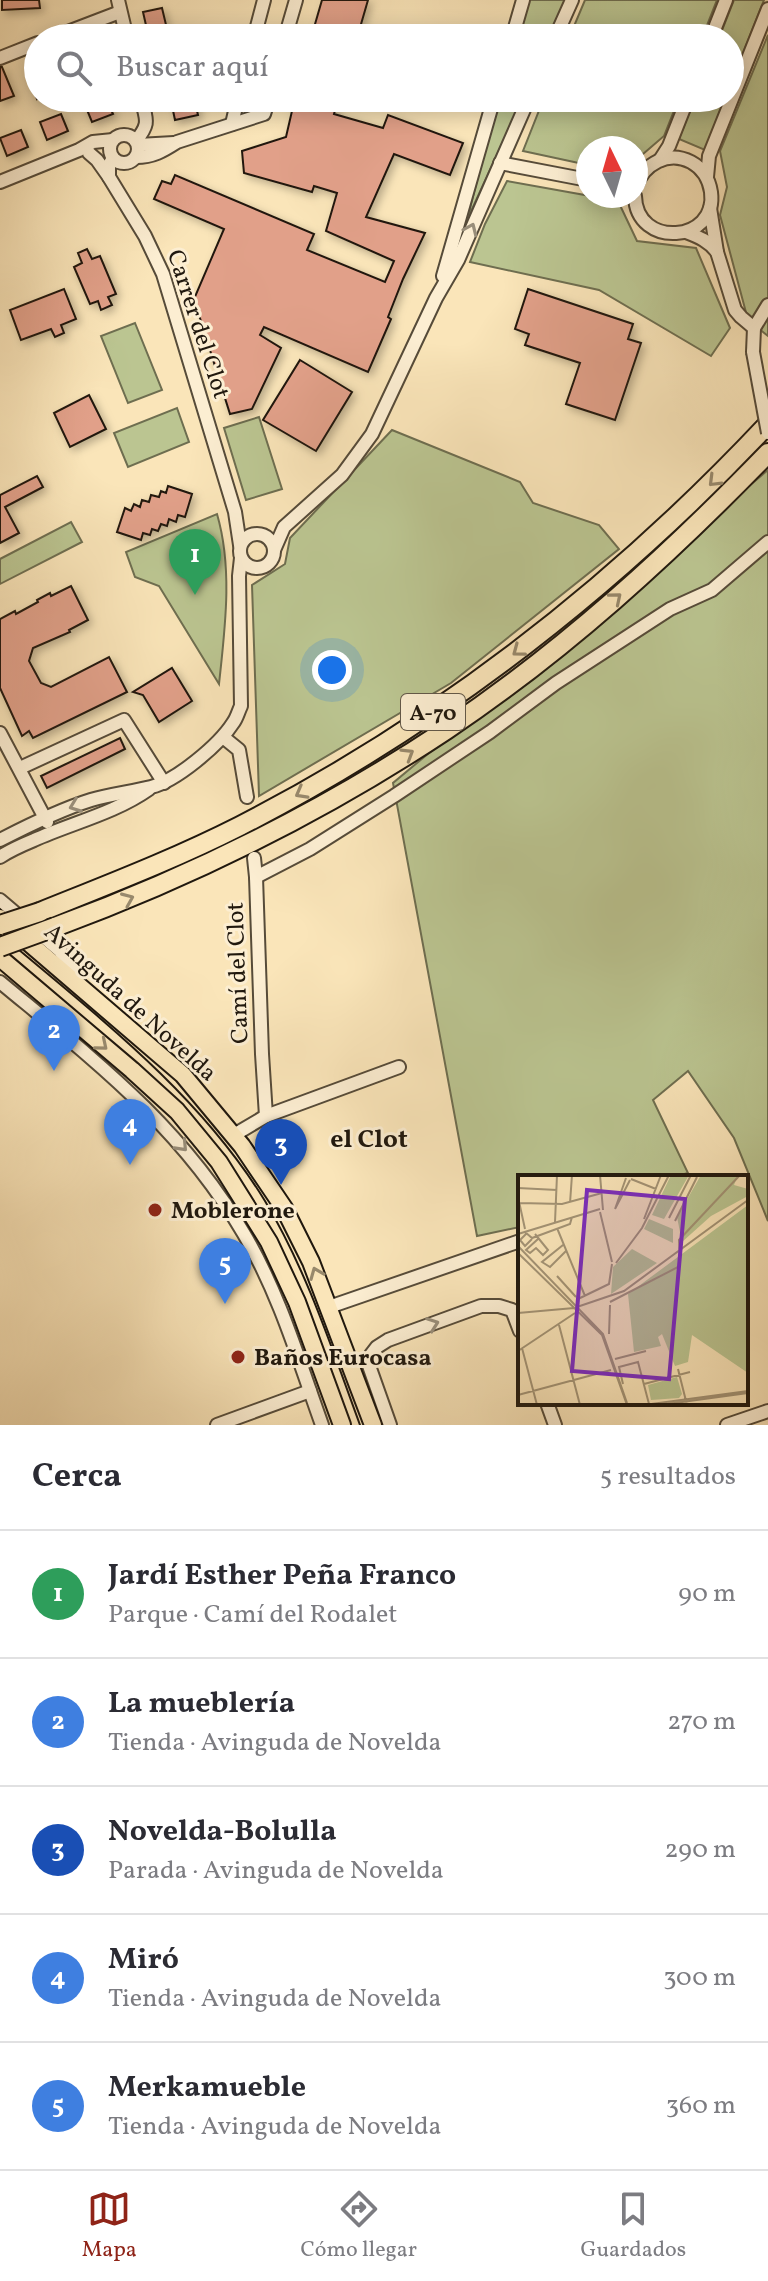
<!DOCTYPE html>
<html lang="es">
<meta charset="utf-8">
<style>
body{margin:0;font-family:Vollkorn,serif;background:#f2f2f3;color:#2b2b33}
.compass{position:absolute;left:576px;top:136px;width:72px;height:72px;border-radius:50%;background:#fff;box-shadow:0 4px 20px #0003;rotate:355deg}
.you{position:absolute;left:332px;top:670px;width:28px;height:28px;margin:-20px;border:6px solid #fff;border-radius:50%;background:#1a73e8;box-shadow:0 0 0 12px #1a73e833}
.badge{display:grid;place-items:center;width:52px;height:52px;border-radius:50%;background:#8f2418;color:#fff;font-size:26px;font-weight:700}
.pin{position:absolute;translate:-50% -66px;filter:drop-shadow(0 2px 4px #0008)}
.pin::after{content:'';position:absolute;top:42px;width:28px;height:24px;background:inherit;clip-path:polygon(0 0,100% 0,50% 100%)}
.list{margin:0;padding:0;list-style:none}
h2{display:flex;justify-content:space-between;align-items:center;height:104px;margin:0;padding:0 32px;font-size:34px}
h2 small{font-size:26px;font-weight:400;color:#7c7c81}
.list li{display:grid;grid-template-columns:52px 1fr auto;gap:24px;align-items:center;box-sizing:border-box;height:128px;padding:0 32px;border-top:2px solid #e1e1e2}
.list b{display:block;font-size:30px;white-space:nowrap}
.list p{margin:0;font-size:26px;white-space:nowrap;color:#7c7c81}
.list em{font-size:26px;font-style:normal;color:#7c7c81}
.icon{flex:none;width:44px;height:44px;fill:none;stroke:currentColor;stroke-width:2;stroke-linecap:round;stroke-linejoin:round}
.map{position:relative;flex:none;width:768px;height:1425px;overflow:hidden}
.search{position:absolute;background:#fff;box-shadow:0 4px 20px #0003;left:24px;right:24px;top:24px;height:88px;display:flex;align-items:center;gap:20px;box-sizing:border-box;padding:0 28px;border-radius:44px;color:#7c7c81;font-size:30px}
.sheet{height:744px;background:#fff}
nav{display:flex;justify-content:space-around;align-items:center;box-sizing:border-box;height:112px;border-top:2px solid #e1e1e2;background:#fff;font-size:22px;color:#7c7c81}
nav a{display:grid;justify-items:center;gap:4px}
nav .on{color:#8f2418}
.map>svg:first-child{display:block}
.green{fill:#bbc591;stroke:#6e6e50;stroke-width:2}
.building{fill:#e1a089;stroke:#20180e;stroke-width:2;filter:url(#shadow)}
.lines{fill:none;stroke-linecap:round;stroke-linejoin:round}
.minor-casing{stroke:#564b39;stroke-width:16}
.major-casing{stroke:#20180e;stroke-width:20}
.highway-casing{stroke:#20180e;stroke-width:22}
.minor{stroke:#fceed2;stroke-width:12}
.major{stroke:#fae5b9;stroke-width:16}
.highway{stroke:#fae5b9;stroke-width:18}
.tram{stroke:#20180e;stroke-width:2}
.minor-bridge-casing{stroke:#564b39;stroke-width:16;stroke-linecap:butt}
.highway-bridge-casing{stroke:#20180e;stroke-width:22;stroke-linecap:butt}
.minor-bridge{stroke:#fceed2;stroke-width:12}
.highway-bridge{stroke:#fae5b9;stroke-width:18}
.oneway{stroke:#998e7a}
.oneway2{stroke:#98896c}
.poi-dot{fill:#8f2418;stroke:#fceed2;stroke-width:3}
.labels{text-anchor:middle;stroke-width:6;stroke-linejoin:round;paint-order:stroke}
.shield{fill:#fceed2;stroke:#625849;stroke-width:2}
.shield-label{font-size:22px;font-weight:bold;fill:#20180e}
.street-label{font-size:24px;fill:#20180e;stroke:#fceed2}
.poi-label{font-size:24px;font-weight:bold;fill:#20180e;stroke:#fceed2;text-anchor:start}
.neighbourhood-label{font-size:26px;font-weight:bold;fill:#20180e;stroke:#fceed2}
.inset-road{fill:none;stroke:#a39375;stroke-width:2}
.view{fill:#7b2cbf;fill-opacity:0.15;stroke:#7b2cbf;stroke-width:4}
.inset-edge{fill:none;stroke:#20180e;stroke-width:4}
</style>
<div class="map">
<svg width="768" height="1425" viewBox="0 0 768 1425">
<defs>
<filter id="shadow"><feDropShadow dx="3.5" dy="3.5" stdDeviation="4" flood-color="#0004"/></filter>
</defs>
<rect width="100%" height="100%" fill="#fae5b9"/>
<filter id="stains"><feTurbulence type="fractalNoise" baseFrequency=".0025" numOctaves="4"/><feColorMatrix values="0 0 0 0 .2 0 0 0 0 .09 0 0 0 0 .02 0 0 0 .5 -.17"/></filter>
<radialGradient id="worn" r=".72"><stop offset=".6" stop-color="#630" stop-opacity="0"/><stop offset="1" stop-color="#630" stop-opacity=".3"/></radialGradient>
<g class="green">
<path d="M523,0H568L550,38H514Z"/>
<path d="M585,0H717L702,38H569Z"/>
<path d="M734,0H764L730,86V38H719Z"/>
<path d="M768,35V336L748,320L720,215L727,187L720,151Z"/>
<path d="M498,98H523L467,220Z"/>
<path d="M544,98H679L664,136L636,160V148H588V165L523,151Z"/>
<path d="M695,98H725L705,150L679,139Z"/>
<path d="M507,181L618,201L637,241L696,248L730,328L711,356L599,290L470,262L485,224Z"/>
<path d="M135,323L162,390L128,403L101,336Z"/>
<path d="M177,408L189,442L128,467L114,433Z"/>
<path d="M259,417L282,489L246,500L224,428Z"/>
<path d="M392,430L520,482L533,503L599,525L619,549L451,683L259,796L252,585L285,564L290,538Z"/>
<path d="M768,470V1221L734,1138L688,1071L653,1100L688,1173L674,1177H520V1227L477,1236L393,783Z"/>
<path d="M217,514C233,569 225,628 219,684L159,586L135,577L126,552Z"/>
<path d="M71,522L82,542L0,584V559Z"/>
</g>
<g class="building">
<path d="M2,0H39L40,8L2,10Z"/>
<path d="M322,0H368L357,38H311Z"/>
<path d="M162,8L167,29L148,34L143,12Z"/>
<path d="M0,67H2L14,96L0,101Z"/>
<path d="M38,67V98L37,99L27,71Z"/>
<path d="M103,98H106L113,114L92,122L85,105Z"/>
<path d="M183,98H194L198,115L175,120L171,101Z"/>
<path d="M295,98H305L336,107L334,114L383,128L388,115L463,143L450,175L394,154L366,217L425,233L403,279L388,317L391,319L368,372L264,327L260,335L281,348L252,409L230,414L194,299L224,229L154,199L162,181L171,184L175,175L314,234L307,250L385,282L394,261L326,231L337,193L314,186L312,192L244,173L242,151L286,137Z"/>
<path d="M61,114L68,131L47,140L40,122Z"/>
<path d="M21,130L28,147L7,156L0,138Z"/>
<path d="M87,249L92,259L100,256L116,294L108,297L112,305L101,310L98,301L90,304L74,267L82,263L78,253Z"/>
<path d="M64,289L76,319L61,325L64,333L55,337L51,329L21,340L10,310Z"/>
<path d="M528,289L633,324L628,339L641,343L615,420L566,404L580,363L525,345L529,334L515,329Z"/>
<path d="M300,360L352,392L316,451L263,420Z"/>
<path d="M89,395L106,429L70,447L54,413Z"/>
<path d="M37,476L43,487L5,507L19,533L0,543V495Z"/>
<path d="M168,486L192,494L185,517L178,515L176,522L169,519L167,526L161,524L158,531L152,529L150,535L143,533L141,540L117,532L125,508L131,511L134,504L140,507L142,500L149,502L151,495L159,497L161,491L166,493Z"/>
<path d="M71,586L88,620L69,630L70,632L33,648L29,661L41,683L51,687L109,657L127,692L33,738L29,731L22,736L0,688V619L15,611L16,614L38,602L37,600L50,593L51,596Z"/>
<path d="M172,668L192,701L159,722L143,695L133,692Z"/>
<path d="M120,738L125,749L47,788L41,776Z"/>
</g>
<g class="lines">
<defs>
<g id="minor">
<path d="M118,0L127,38"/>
<path d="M52,38L120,12"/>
<path d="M254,38L264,0"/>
<path d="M285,38L296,0"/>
<path d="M512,38L523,0"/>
<path d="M555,38L572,0"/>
<path d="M711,38L726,0"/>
<path d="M0,58L38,43"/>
<path d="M232,124L238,98"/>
<circle cx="124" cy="149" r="14"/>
<path d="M136,141C151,122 146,120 141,98"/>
<path d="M138,145L174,143"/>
<path d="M89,153L97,160L109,177"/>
<path d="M136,157C153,157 163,151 177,142L264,114L269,98"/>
<path d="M113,158L109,165V177L145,236L163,274L235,512L240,545"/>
<path d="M660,160L669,146L688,98"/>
<path d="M500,163L588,180"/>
<path d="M707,177L709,156L768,9"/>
<path d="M0,182L79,150L93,142L113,140"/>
<path d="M635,196C636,249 718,243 711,192C709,179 702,168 691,162C668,150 644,164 636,186"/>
<path d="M710,208L717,252L735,310L741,317L754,328"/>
<path d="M686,232C699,237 709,241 717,252"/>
<path d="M443,276L494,98"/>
<path d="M753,352L754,328L768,305"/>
<circle cx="257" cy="551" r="17"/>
<path d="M274,550L284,527L342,475L372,434L436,298L458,260L529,98"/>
<path d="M0,733L47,822"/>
<path d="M223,737L239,750L247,797"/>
<path d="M20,768L124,720L164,783"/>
<path d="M0,840C29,825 59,810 91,800C111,794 131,792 151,787C176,781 219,745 233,723C237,718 238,712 241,706L239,576L241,558"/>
<path d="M0,857C10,850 22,845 34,840C72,823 115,813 149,789"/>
<path d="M254,858L256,877L310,849L394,796L490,732L556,683L670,609L712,590L768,542"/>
<path d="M256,877L262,1054L266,1116"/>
<path d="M0,900L60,951L77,979"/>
<path d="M0,982C94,1060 181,1126 244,1234C279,1293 299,1361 322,1425"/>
<path d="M234,1135L266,1116L399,1067"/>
<path d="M329,1307L520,1241"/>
<path d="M547,1403L555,1425"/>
<path d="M217,1425L310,1391"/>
<path d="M390,1425L367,1360L377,1347L388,1340L481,1306H499L512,1310L520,1331"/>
<path d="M727,1425L768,1411"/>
</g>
<g id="major">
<path d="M0,918L183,1075L242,1146L284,1208L311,1262L373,1425"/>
<path d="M0,958L132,1070L177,1111L219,1162L269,1242L297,1302L342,1425"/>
</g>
<g id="highway">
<path d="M40,912C107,885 175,859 240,826C441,723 614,588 768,424"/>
<path d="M55,927C193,876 324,811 446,730C564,651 669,555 768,453"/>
</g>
</defs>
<use href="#minor" class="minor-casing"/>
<use href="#major" class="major-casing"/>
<use href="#highway" class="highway-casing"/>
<use href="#minor" class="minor"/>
<use href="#major" class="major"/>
<use href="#highway" class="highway"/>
<path class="tram" d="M0,934C96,1015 199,1093 265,1201C307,1271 332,1349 360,1425"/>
<defs>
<path id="minor-bridge" d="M753,352L768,433"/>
<g id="highway-bridge">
<path d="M0,925L40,912"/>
<path d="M0,947L55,927"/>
</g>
</defs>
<use href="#minor-bridge" class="minor-bridge-casing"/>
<use href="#highway-bridge" class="highway-bridge-casing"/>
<use href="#minor-bridge" class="minor-bridge"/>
<use href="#highway-bridge" class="highway-bridge"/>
</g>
<defs><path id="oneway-chevron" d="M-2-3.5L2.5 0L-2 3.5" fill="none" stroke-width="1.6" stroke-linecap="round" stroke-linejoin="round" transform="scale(2)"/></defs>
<g class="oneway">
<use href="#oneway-chevron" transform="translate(471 229) rotate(-66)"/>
<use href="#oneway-chevron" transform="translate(75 806) rotate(159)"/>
<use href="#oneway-chevron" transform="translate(182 1146) rotate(47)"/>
<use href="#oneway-chevron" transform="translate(433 1324) rotate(-20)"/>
</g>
<g class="oneway2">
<use href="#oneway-chevron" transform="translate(714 481) rotate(135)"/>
<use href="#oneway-chevron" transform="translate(616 598) rotate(-40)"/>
<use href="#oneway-chevron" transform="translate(518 651) rotate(143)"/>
<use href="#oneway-chevron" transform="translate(408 754) rotate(-32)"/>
<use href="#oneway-chevron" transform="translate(301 793) rotate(151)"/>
<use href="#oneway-chevron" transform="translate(128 899) rotate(-23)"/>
<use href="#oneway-chevron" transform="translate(102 1045) rotate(40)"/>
<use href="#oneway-chevron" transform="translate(316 1273) rotate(-112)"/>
</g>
<g class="poi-dot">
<circle cx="155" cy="1210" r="8"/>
<circle cx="238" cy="1357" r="8"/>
</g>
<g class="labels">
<rect class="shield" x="401" y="694" width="64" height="36" rx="6"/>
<g class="shield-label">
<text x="433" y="720">A-70</text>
</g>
<g class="street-label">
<text transform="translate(199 324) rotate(72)" y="8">Carrer del Clot</text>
<text transform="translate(237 973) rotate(-92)" y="8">Camí del Clot</text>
<text transform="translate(131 1002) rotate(42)" y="8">Avinguda de Novelda</text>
</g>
<g class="poi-label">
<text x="171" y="1218">Moblerone</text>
<text x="254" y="1365">Baños Eurocasa</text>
</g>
<g class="neighbourhood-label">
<text x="369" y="1147">el Clot</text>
</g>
</g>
<g transform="translate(518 1175)">
<rect width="230" height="230" fill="#fae5b9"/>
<path d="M153,0H171L146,44L134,40ZM183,0H220L216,10L230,14V21L193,41L164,67L159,42ZM230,30V198L174,160L170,187L157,191L144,159L140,162L143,171L116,177L110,119ZM131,44L155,54V68L126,54ZM114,74L139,88L93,119L95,92ZM159,202L164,219L161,223L133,225L130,210Z" fill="#bbc591"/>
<path class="inset-road" d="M82,0L85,35M113,4L138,14M0,13L39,15M0,22L7,54M2,28L44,29L84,18M52,28L54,0M97,34L112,5M97,34L108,3M82,37L94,87M151,43L173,0M126,44L143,0M157,46L179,2M37,47L39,0M39,53L67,121M7,57L14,63L52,49L54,42M0,59L82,34M8,59L2,65L7,71L14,64M17,59L30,75L25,80L18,73L12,78L8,75L20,64M45,70L24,87L32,92L48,76M0,71L85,159L109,228M0,78L84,160L109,230M98,88L124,53L151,0M39,101L58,122M92,127L162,91L161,65L222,0M60,130V124L91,109L94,89M0,138L56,133L106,116L230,25M41,150L62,230M91,159L92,130M4,173L19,230M0,176L57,138M97,184L128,176M160,194L169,230M105,209L101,192L120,187L131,229M126,209L172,197M0,220L93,195M126,230L230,216M142,230L230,218"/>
<path class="view" d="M69,15L167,24L151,204L54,196Z"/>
<rect width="230" height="230" class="inset-edge"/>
</g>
<rect width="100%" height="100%" filter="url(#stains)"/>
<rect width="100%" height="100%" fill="url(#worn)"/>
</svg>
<svg class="compass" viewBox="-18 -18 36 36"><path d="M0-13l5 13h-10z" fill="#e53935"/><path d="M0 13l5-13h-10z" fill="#7c7c81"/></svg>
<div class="you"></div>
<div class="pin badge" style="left:195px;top:595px;background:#2e9e5b">1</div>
<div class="pin badge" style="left:54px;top:1071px;background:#3f7fe0">2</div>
<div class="pin badge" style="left:281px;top:1185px;background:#1a4fb4">3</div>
<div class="pin badge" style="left:130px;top:1165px;background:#3f7fe0">4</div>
<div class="pin badge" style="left:225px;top:1304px;background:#3f7fe0">5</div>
<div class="search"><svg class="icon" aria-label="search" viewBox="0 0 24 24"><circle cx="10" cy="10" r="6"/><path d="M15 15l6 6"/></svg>Buscar aquí</div>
</div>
<section class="sheet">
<h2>Cerca<small>5 resultados</small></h2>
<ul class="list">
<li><span class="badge" style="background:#2e9e5b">1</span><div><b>Jardí Esther Peña Franco</b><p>Parque · Camí del Rodalet</p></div><em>90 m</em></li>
<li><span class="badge" style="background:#3f7fe0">2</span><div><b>La mueblería</b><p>Tienda · Avinguda de Novelda</p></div><em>270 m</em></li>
<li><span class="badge" style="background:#1a4fb4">3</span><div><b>Novelda-Bolulla</b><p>Parada · Avinguda de Novelda</p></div><em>290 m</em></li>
<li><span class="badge" style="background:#3f7fe0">4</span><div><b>Miró</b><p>Tienda · Avinguda de Novelda</p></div><em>300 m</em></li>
<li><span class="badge" style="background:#3f7fe0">5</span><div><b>Merkamueble</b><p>Tienda · Avinguda de Novelda</p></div><em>360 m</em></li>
</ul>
</section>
<nav>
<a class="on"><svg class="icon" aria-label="map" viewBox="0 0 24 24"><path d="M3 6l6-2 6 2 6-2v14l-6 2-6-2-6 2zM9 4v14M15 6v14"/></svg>Mapa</a>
<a><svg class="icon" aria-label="directions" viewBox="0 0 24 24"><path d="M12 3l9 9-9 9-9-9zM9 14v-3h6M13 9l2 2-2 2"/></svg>Cómo llegar</a>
<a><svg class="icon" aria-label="saved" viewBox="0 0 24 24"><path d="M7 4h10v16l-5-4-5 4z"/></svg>Guardados</a>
</nav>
